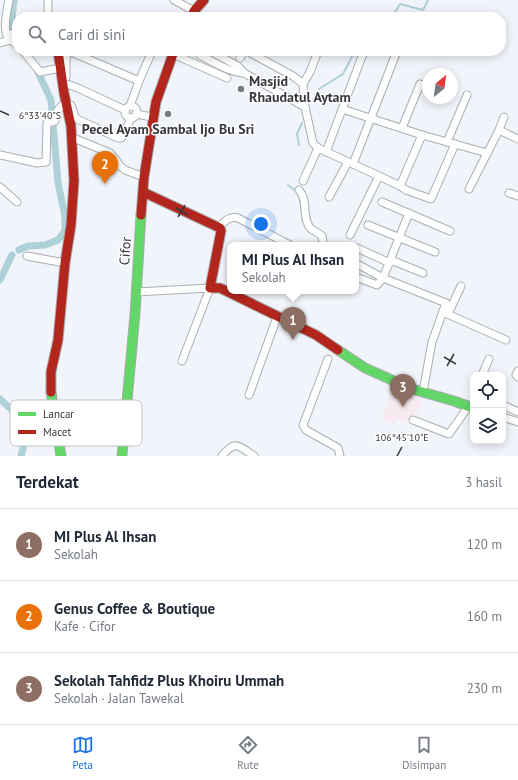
<!DOCTYPE html>
<html lang="id">
<meta charset="utf-8">
<style>
body{margin:0;font-family:"PT Sans",sans-serif;background:#f2f2f3;color:#1f2937}
.controls{position:absolute;right:12px;bottom:12px;display:grid;overflow:hidden;border-radius:8px;box-shadow:0 2px 10px #0003}
.controls button{width:36px;height:36px;display:grid;place-items:center;padding:0;border:0;border-bottom:1px solid #e0e1e3;background:#fff;color:#1f2937;font:20px sans-serif}
.compass{position:absolute;left:422px;top:68px;width:36px;height:36px;border-radius:50%;background:#fff;box-shadow:0 2px 10px #0003;rotate:29deg}
.you{position:absolute;left:261px;top:224px;width:14px;height:14px;margin:-10px;border:3px solid #fff;border-radius:50%;background:#1a73e8;box-shadow:0 0 0 6px #1a73e833}
.badge{display:grid;place-items:center;width:26px;height:26px;border-radius:50%;background:#1a73e8;color:#fff;font-size:13px;font-weight:700}
.pin{position:absolute;translate:-50% -33px;filter:drop-shadow(0 1px 2px #0008)}
.pin::after{content:'';position:absolute;top:21px;width:14px;height:12px;background:inherit;clip-path:polygon(0 0,100% 0,50% 100%)}
.popup{position:absolute;left:227px;top:242px;width:132px;height:52px;box-sizing:border-box;display:grid;place-content:center;border-radius:8px;background:#fff;filter:drop-shadow(0 1px 3px #0005);font-size:13px;white-space:nowrap;color:#747a83}
.popup b{font-size:15px;color:#1f2937}
.popup::after{content:'';position:absolute;left:50%;top:100%;margin-left:-8px;border:8px solid transparent;border-top-color:#fff}
.list{margin:0;padding:0;list-style:none}
h2{display:flex;justify-content:space-between;align-items:center;height:52px;margin:0;padding:0 16px;font-size:17px}
h2 small{font-size:13px;font-weight:400;color:#747a83}
.list li{display:grid;grid-template-columns:26px 1fr auto;gap:12px;align-items:center;box-sizing:border-box;height:72px;padding:0 16px;border-top:1px solid #e0e1e3}
.list b{display:block;font-size:15px;white-space:nowrap}
.list p{margin:0;font-size:13px;white-space:nowrap;color:#747a83}
.list em{font-size:13px;font-style:normal;color:#747a83}
.icon{flex:none;width:22px;height:22px;fill:none;stroke:currentColor;stroke-width:2;stroke-linecap:round;stroke-linejoin:round}
.map{position:relative;flex:none;width:518px;height:456px;overflow:hidden}
.search{position:absolute;background:#fff;box-shadow:0 2px 10px #0003;left:12px;right:12px;top:12px;height:44px;display:flex;align-items:center;gap:10px;box-sizing:border-box;padding:0 14px;border-radius:16px;color:#747a83;font-size:15px}
.sheet{height:268px;background:#fff}
nav{display:flex;justify-content:space-around;align-items:center;box-sizing:border-box;height:56px;border-top:1px solid #e0e1e3;background:#fff;font-size:11px;color:#747a83}
nav a{display:grid;justify-items:center;gap:2px}
nav .on{color:#1a73e8}
.map>svg:first-child{display:block}
.education{fill:#f7ebf1}
.lines{fill:none;stroke-linecap:round;stroke-linejoin:round}
.stream{stroke:#aed0d8;stroke-width:2}
.canal{stroke:#aed0d8;stroke-width:7}
.street-casing{stroke:#abaeb2;stroke-width:9}
.fast-casing{stroke:#abaeb2;stroke-width:11}
.jam-casing{stroke:#abaeb2;stroke-width:11}
.street{stroke:#fdfefe;stroke-width:7}
.fast{stroke:#63d668;stroke-width:9}
.jam{stroke:#b3261e;stroke-width:9}
.ticks{fill:none;stroke:#36383d;stroke-width:1.5}
.poi-dot{fill:#777a80;stroke:#fff;stroke-width:1.5}
.labels{text-anchor:middle;stroke-width:3;stroke-linejoin:round;paint-order:stroke}
.poi-label{font-size:14px;font-weight:bold;fill:#36383d;stroke:#fff;text-anchor:start}
.street-label{font-size:14px;fill:#36383d;stroke:#fff}
.key{fill:#fff;stroke:#c3c3c5;stroke-width:1}
.key-label{font-size:11px;fill:#36383d}
.ticks-label{font-size:10px;text-anchor:middle;fill:#36383d;stroke:#fff;stroke-width:3;stroke-linejoin:round;paint-order:stroke}
</style>
<div class="map">
<svg width="518" height="456" viewBox="0 0 518 456">
<rect width="100%" height="100%" fill="#f1f5fb"/>
<path class="education" d="M392,388L425,401L408,424L398,419L394,426L384,420L382,416Z"/>
<g class="lines">
<g class="stream">
<path d="M392,17L400,4L423,10L428,0"/>
<path d="M319,89L343,74L355,51"/>
<path d="M299,145L297,134L302,123"/>
<path d="M288,185L297,192"/>
<path d="M316,245L320,239"/>
</g>
<g class="canal">
<path d="M12,38L10,36L14,0"/>
<path d="M19,250L28,246L45,245L58,240L65,231V216L58,183L51,100L36,68"/>
<path d="M0,280L12,255"/>
<path d="M0,399L24,421L28,430L21,456"/>
</g>
<defs>
<g id="street">
<path d="M9,0C7,11 2,30 9,39C11,41 15,42 17,45"/>
<path d="M174,0L194,11"/>
<path d="M48,17V0"/>
<path d="M7,34H17"/>
<path d="M0,43L10,40"/>
<path d="M23,51L40,72L60,68"/>
<path d="M69,51L139,81"/>
<path d="M202,51L200,55C214,62 228,72 244,73"/>
<path d="M210,51L238,66L244,73L305,107"/>
<path d="M247,51L293,76L303,84L305,107L313,143L318,148L379,176L350,235"/>
<path d="M173,54L227,78"/>
<path d="M240,58L244,51"/>
<path d="M66,77V62L67,51"/>
<path d="M67,84L78,88L123,109L125,111"/>
<path d="M303,84L310,72L318,51"/>
<path d="M71,105L75,117L79,120L118,138H121L123,136L131,118"/>
<path d="M130,106L139,81L150,56V53L147,51"/>
<circle cx="131" cy="112" r="6"/>
<path d="M342,109L422,135L487,153"/>
<path d="M136,114L152,117"/>
<path d="M402,128L420,84"/>
<path d="M499,130L504,117"/>
<path d="M71,137L110,153L116,160L120,166L125,170L144,177"/>
<path d="M447,142L467,95"/>
<path d="M326,152L364,51"/>
<path d="M0,155L37,163L46,162L47,123L55,121C56,113 58,107 66,103"/>
<path d="M353,164L397,51"/>
<path d="M379,176L400,186L406,190L431,199L455,144"/>
<path d="M303,181L318,148"/>
<path d="M400,186L422,135"/>
<path d="M0,187L17,202"/>
<path d="M469,189L499,130L518,139"/>
<path d="M299,190C309,201 301,218 311,229C314,231 319,233 322,236L323,242L322,245"/>
<path d="M509,193L518,196"/>
<path d="M329,197L348,162"/>
<path d="M382,202L450,231"/>
<path d="M409,213L383,278L446,303L432,342L423,392"/>
<path d="M368,225L435,252"/>
<path d="M219,227C225,221 229,216 238,218L290,245"/>
<path d="M357,248L390,263"/>
<path d="M27,256L65,263"/>
<path d="M391,260L423,273"/>
<path d="M356,277L377,285L383,278L359,265"/>
<path d="M136,292L210,288L182,361"/>
<path d="M443,312L506,340"/>
<path d="M448,314L461,286"/>
<path d="M328,359L303,425L306,430L338,448L340,456"/>
<path d="M518,371L516,375L518,377"/>
<path d="M482,375L489,359"/>
<path d="M249,395L277,317"/>
<path d="M503,405L518,412"/>
<path d="M503,417L518,422"/>
<path d="M413,420L449,434L468,407"/>
<path d="M222,456C235,439 239,446 254,456"/>
</g>
<g id="fast">
<path d="M338,350L365,368L412,389L454,401L473,408"/>
<path d="M51,392L61,456"/>
<path d="M122,456L135,314L141,215"/>
</g>
<g id="jam">
<path d="M191,17L194,11L204,0"/>
<path d="M143,192L220,228L221,231L210,288H220L316,335L338,350"/>
<path d="M141,215L144,177L156,102L174,51"/>
<path d="M51,392V372L58,340L65,263L71,225L74,181L71,126L64,93L58,51"/>
</g>
</defs>
<use href="#street" class="street-casing"/>
<use href="#fast" class="fast-casing"/>
<use href="#jam" class="jam-casing"/>
<use href="#street" class="street"/>
<use href="#fast" class="fast"/>
<use href="#jam" class="jam"/>
</g>
<path class="ticks" d="M0,111L9,115M176,208L188,215M178,217L185,205M444,357L456,364M447,366L454,354M397,456L402,447"/>
<g class="poi-dot">
<circle cx="241" cy="89" r="4"/>
<circle cx="168" cy="114" r="4"/>
</g>
<g class="labels">
<g class="poi-label">
<text x="249" y="86">Masjid<tspan x="249" dy="16">Rhaudatul Aytam</tspan></text>
<text x="168" y="134" text-anchor="middle">Pecel Ayam Sambal Ijo Bu Sri</text>
</g>
<g class="street-label">
<text transform="translate(125 251) rotate(-86)" y="5">Cifor</text>
</g>
</g>
<rect x="10" y="400" width="132" height="46" rx="6" class="key"/>
<rect x="18" y="412" width="18" height="4" fill="#63d668"/>
<rect x="18" y="430" width="18" height="4" fill="#b3261e"/>
<g class="key-label">
<text x="43" y="418">Lancar</text>
<text x="43" y="436">Macet</text>
</g>
<g class="ticks-label">
<text x="40" y="119">6°33'40"S</text>
<text x="402" y="441">106°45'10"E</text>
</g>
</svg>
<div class="controls">
<button><svg class="icon" aria-label="locate" viewBox="0 0 24 24"><circle cx="12" cy="12" r="6"/><path d="M12 2v4M12 18v4M2 12h4M18 12h4"/></svg></button>
<button><svg class="icon" aria-label="layers" viewBox="0 0 24 24"><path d="M12 4l9 5-9 5-9-5zM3 14l9 5 9-5"/></svg></button>
</div>
<svg class="compass" viewBox="-18 -18 36 36"><path d="M0-13l5 13h-10z" fill="#e53935"/><path d="M0 13l5-13h-10z" fill="#747a83"/></svg>
<div class="you"></div>
<div class="pin badge" style="left:293px;top:340px;background:#8d6e63">1</div>
<div class="popup"><b>MI Plus Al Ihsan</b>Sekolah</div>
<div class="pin badge" style="left:105px;top:184px;background:#e8710a">2</div>
<div class="pin badge" style="left:403px;top:407px;background:#8d6e63">3</div>
<div class="search"><svg class="icon" aria-label="search" viewBox="0 0 24 24"><circle cx="10" cy="10" r="6"/><path d="M15 15l6 6"/></svg>Cari di sini</div>
</div>
<section class="sheet">
<h2>Terdekat<small>3 hasil</small></h2>
<ul class="list">
<li><span class="badge" style="background:#8d6e63">1</span><div><b>MI Plus Al Ihsan</b><p>Sekolah</p></div><em>120 m</em></li>
<li><span class="badge" style="background:#e8710a">2</span><div><b>Genus Coffee &amp; Boutique</b><p>Kafe · Cifor</p></div><em>160 m</em></li>
<li><span class="badge" style="background:#8d6e63">3</span><div><b>Sekolah Tahfidz Plus Khoiru Ummah</b><p>Sekolah · Jalan Tawekal</p></div><em>230 m</em></li>
</ul>
</section>
<nav>
<a class="on"><svg class="icon" aria-label="map" viewBox="0 0 24 24"><path d="M3 6l6-2 6 2 6-2v14l-6 2-6-2-6 2zM9 4v14M15 6v14"/></svg>Peta</a>
<a><svg class="icon" aria-label="directions" viewBox="0 0 24 24"><path d="M12 3l9 9-9 9-9-9zM9 14v-3h6M13 9l2 2-2 2"/></svg>Rute</a>
<a><svg class="icon" aria-label="saved" viewBox="0 0 24 24"><path d="M7 4h10v16l-5-4-5 4z"/></svg>Disimpan</a>
</nav>
